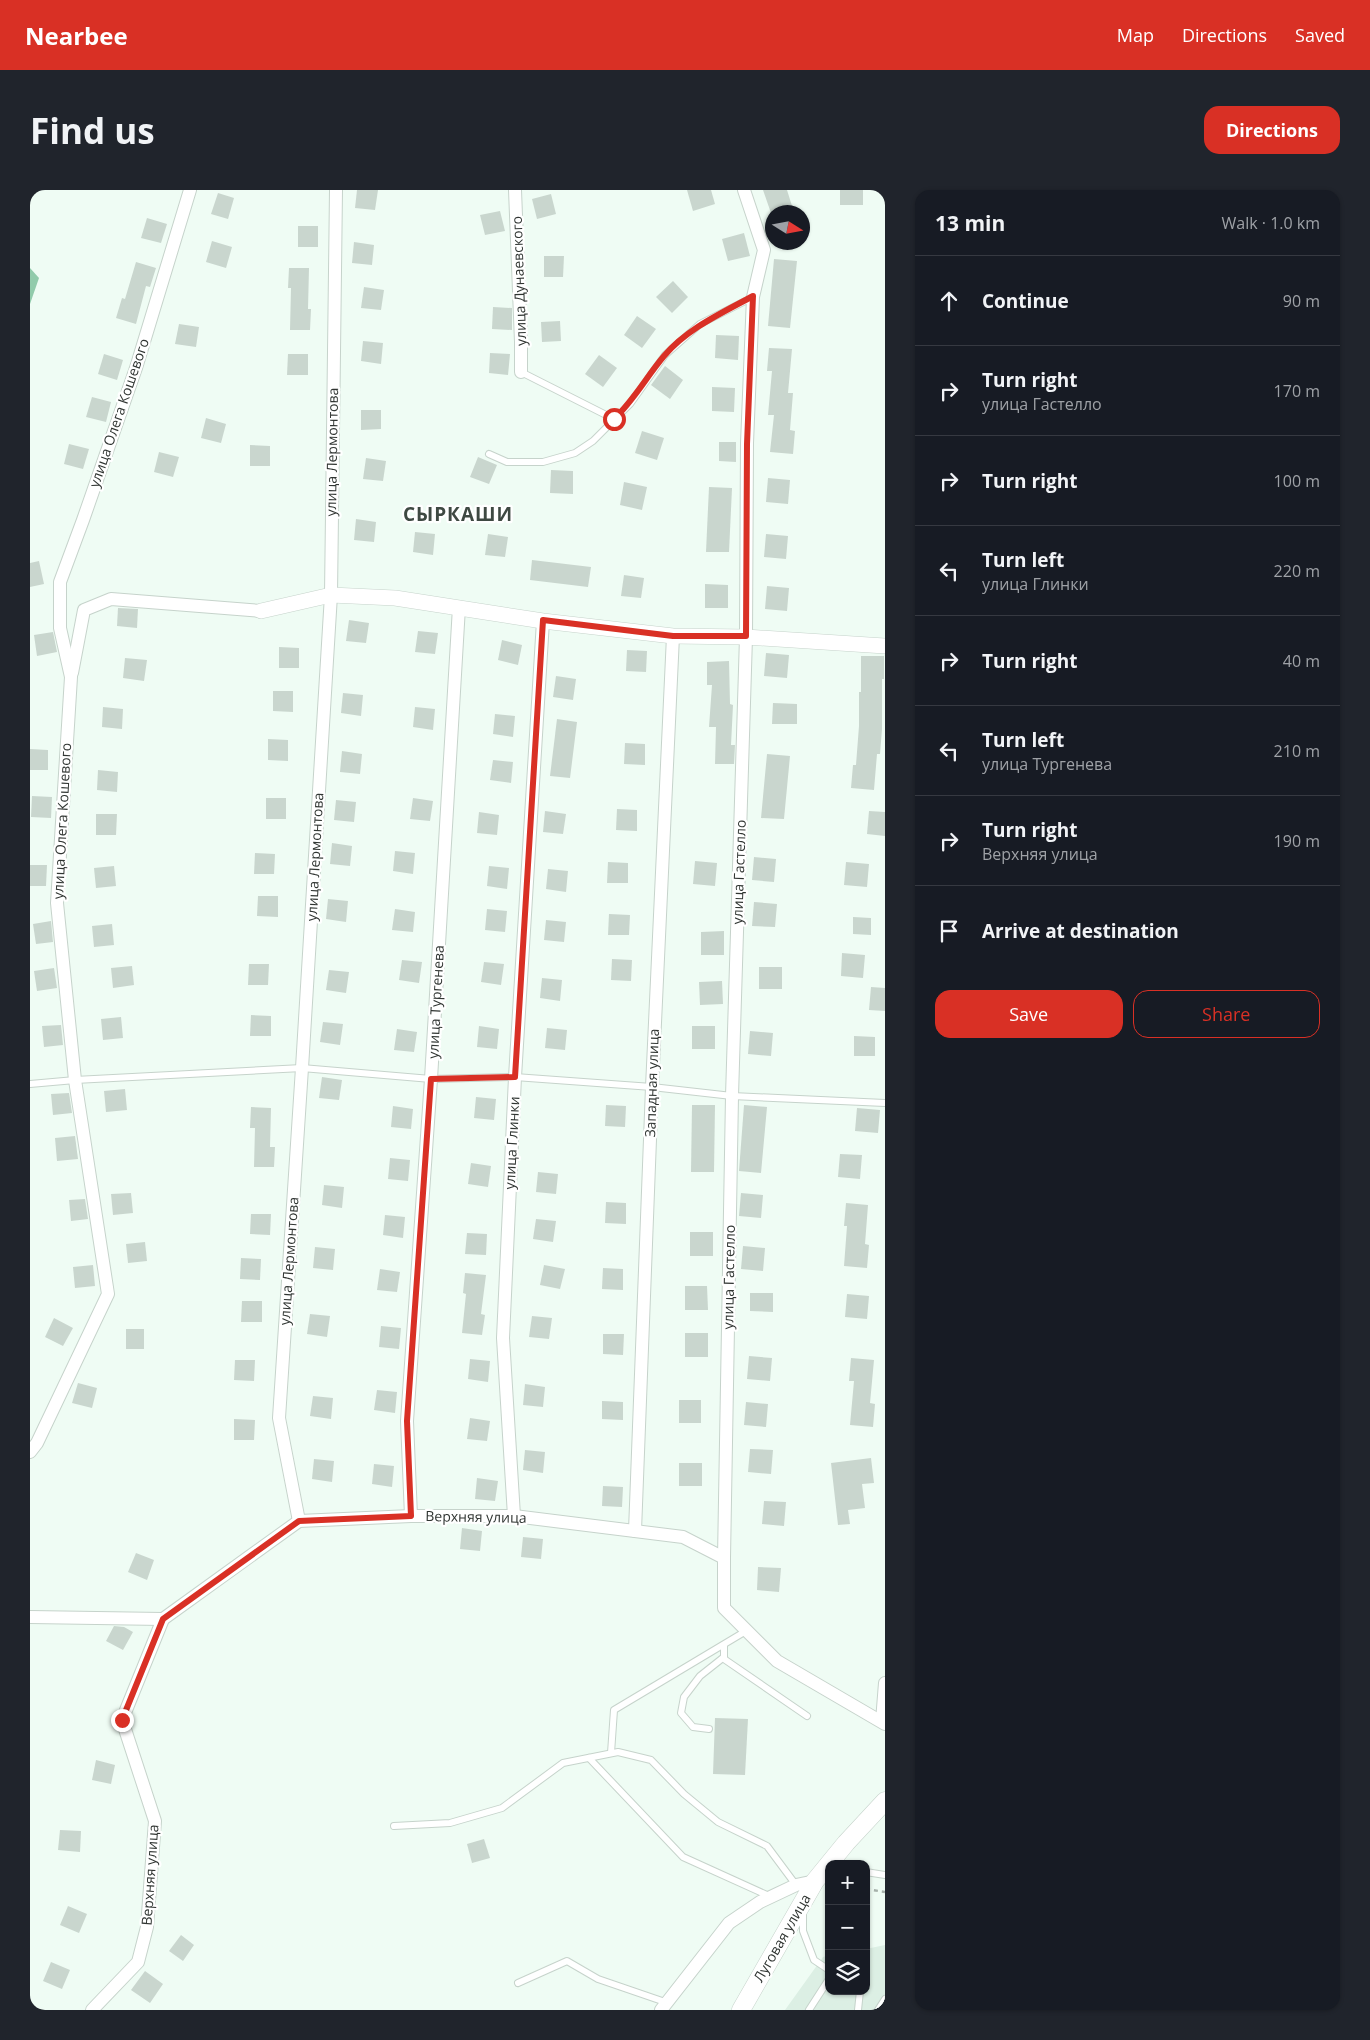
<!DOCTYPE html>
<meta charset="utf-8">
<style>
body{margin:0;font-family:"Open Sans",sans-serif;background:#20242c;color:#f1f3f6}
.controls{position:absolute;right:15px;bottom:15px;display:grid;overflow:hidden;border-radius:10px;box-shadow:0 1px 4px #0004}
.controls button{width:45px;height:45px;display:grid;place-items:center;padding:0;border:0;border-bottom:1px solid #363941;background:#171b24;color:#f1f3f6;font:25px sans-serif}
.compass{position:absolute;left:735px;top:15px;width:45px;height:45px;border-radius:50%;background:#171b24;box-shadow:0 1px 4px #0004;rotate:101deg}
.stop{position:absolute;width:15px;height:15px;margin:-11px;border:4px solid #d93025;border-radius:50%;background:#fff}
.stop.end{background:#d93025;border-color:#fff;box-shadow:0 1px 5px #0008}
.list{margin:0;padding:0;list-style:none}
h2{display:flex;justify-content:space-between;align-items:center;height:65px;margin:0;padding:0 20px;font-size:21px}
h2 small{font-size:16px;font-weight:400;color:#9ea1a6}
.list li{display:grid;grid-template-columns:32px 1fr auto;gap:15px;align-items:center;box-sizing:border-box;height:90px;padding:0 20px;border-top:1px solid #363941}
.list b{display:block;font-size:19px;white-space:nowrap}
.list p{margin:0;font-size:16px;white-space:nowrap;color:#9ea1a6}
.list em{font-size:16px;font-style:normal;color:#9ea1a6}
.actions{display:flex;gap:10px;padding:15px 20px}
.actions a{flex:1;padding:11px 0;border:1px solid #d93025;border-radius:15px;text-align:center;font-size:18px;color:#d93025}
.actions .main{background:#d93025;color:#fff}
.icon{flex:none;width:28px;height:28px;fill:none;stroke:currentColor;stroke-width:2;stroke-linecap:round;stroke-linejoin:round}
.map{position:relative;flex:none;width:855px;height:1820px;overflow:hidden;border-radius:15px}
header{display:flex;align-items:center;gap:30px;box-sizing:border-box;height:70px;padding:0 25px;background:#d93025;color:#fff}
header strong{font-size:24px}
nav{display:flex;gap:28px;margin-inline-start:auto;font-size:18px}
.intro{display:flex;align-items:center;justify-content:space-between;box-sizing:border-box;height:120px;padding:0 30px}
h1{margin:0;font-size:35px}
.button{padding:12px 22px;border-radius:15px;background:#d93025;color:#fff;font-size:18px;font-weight:700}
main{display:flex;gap:30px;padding:0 30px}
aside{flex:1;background:#171b24;border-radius:15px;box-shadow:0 1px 4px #0004}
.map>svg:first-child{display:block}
.built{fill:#dcefe4}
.forest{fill:#91cbab}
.building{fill:#c9d6ce}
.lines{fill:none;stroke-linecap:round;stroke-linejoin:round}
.service-casing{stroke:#c6d3cb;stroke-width:8}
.minor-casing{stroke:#c6d3cb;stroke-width:14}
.tertiary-casing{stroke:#c6d3cb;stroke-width:16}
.secondary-casing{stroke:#c6d3cb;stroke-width:19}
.path{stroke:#a7b1ab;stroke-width:2.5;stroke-dasharray:4 4;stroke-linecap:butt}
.service{stroke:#fff;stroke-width:6}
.minor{stroke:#fff;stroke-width:12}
.tertiary{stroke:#fff;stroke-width:15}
.secondary{stroke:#fff;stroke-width:18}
.route{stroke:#d93025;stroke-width:6}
.labels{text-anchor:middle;stroke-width:4.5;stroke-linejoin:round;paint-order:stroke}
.street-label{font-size:14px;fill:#303532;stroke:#fff}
.district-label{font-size:19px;font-weight:bold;letter-spacing:1px;fill:#3e4942;stroke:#fff}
</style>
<header>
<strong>Nearbee</strong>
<nav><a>Map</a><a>Directions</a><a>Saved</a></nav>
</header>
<div class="intro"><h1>Find us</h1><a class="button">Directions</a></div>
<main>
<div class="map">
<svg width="855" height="1820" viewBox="0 0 855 1820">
<rect width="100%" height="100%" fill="#effcf4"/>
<path class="built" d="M855,1755V1820H755L793,1767L799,1765V1801H836V1759Z"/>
<path class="forest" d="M0,78L9,88L0,114Z"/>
<g class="building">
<path d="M327,0H348L345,20L325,18Z"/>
<path d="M657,0H681L685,14L663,21Z"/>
<path d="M733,0H757L762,16L741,23Z"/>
<rect x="810" y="0" width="23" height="15"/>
<path d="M188,3L204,8L198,29L181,24Z"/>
<path d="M521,4L526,24L507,29L502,9Z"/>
<path d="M470,21L475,41L455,45L450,25Z"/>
<path d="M117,28L137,34L131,53L111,48Z"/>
<rect x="268" y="36" width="20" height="21"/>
<path d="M714,43L720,66L698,71L692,49Z"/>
<path d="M182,51L202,57L196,78L176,72Z"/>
<path d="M324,52L344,55L342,75L322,73Z"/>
<path d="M514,66H534L533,87H514Z"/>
<path d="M744,69L767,71L760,138L738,136Z"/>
<path d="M106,72L126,78L120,97L116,96L106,134L86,128L92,108L95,109Z"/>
<path d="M259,78H279L278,119H281L280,140H260L261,98H258Z"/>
<path d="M643,91L658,107L642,123L626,107Z"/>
<path d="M334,97L354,100L351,120L331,118Z"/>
<path d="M463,117L482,118V140L462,139Z"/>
<path d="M607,126L626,139L612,158L594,145Z"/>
<path d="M530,131L531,151L512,152L511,132Z"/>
<path d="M149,134L169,137L166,157L145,154Z"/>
<path d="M686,145L709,146L708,170L685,168Z"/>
<path d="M333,151L353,153L351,174L331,171Z"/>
<path d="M739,158L762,159L758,203H763L760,240L765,241L763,264L740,262L744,225H738L742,181H737Z"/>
<path d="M460,163L480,164L478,185L459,183Z"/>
<path d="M74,164L93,170L87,190L68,184Z"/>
<path d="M258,164H278V185H257Z"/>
<path d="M569,165L587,178L573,197L555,184Z"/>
<path d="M635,176L653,190L640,209L621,195Z"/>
<path d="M682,197L705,198L704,222L682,221Z"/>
<path d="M62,207L81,212L76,232L56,227Z"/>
<path d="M331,220H351V239L331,240Z"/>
<path d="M176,228L196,234L191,253L171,248Z"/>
<path d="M612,241L634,248L627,270L605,263Z"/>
<path d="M689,252H706V272L689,271Z"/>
<path d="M39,254L59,259L53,279L34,274Z"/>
<path d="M220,255L240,256V276H220Z"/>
<path d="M129,262L149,267L143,287L124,282Z"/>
<path d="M448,267L467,275L459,294L440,287Z"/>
<path d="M336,268L356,271L353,291L333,289Z"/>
<path d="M521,280L543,281V304L520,303Z"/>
<path d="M738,288L760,290L758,314L736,312Z"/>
<path d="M594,292L617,297L612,320L590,315Z"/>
<path d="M679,297L702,298L699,362H676Z"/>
<path d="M326,329L346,332L344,352L324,350Z"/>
<path d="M385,342L405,344L403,365L383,362Z"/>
<path d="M458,344L478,347L475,367L455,365Z"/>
<path d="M736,344L758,346L756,369L734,367Z"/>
<path d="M502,370L561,377L558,397L500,390Z"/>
<path d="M9,371L14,394L0,397V373Z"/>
<path d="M594,385L614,388L611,408L591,406Z"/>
<path d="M675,394L698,395V418H675Z"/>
<path d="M737,396L759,398L757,421L735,419Z"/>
<path d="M88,418L108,419L107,438L87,436Z"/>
<path d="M319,430L339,433L336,453L316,451Z"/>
<path d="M388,441L408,443L405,464L385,462Z"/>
<path d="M23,442L27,462L7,466L4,445Z"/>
<path d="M472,450L492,455L488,475L468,470Z"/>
<path d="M249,457L269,458V478H249Z"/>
<path d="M597,460L617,461L616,482L596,481Z"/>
<path d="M736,463L759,465L757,488L734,486Z"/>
<path d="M831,466H854V489H852V539L850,564H847L844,600L821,598L823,575H826L829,536V502H831Z"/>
<path d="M95,468L117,470L114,491L93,488Z"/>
<path d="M699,471L700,514L703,515L701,555H705L704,574H685L686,537H679L682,495H677V472Z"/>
<path d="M526,486L546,489L543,510L523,507Z"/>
<path d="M243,501H263V522L243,521Z"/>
<path d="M313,503L333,505L331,526L311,523Z"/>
<path d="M743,513L767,514V534H742Z"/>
<path d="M73,517L93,519L92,539L72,537Z"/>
<path d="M385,517L405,519L403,540L383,537Z"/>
<path d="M465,524L485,526L483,547L463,544Z"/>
<path d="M527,529L547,532L540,588L520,586Z"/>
<path d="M238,549L258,550V571L238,570Z"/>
<path d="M595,553L615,554V575L594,574Z"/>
<path d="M0,559L18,560V580H0Z"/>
<path d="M312,561L332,564L330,584L310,582Z"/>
<path d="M737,564L760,566L754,629L731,628Z"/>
<path d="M463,570L483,572L481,593L460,590Z"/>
<path d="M68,580L88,582L87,602L67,600Z"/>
<path d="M2,606L22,607L21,628L1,627Z"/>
<rect x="236" y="608" width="20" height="21"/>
<path d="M383,608L403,611L400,631L380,629Z"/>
<path d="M306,610L326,612L324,632L304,630Z"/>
<path d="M587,619L607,620V641L586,640Z"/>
<path d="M515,621L536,624L533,644L513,642Z"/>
<path d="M839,621L855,622V646L837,644Z"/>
<path d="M449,622L469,625L467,645L447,643Z"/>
<path d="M66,624H87L86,645H66Z"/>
<path d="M302,653L322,656L320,676L300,674Z"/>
<path d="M365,661L385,663L383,684L363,681Z"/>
<path d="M225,663L245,664L244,684H224Z"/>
<path d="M724,667L746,669L744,692L722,690Z"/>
<path d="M665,671L687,673L685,696L663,694Z"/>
<path d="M578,672L598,673V693H577Z"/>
<path d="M816,672L839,674L837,697L814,695Z"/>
<path d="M0,675H17L16,696H0Z"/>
<path d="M84,676L86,696L66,698L64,678Z"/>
<path d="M459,676L479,678L477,699L457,696Z"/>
<path d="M518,679L538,681L536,702L516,699Z"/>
<path d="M228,706H248V727L227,726Z"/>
<path d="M298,709L318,711L316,732L296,729Z"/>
<path d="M724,712L747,714L745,737L722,736Z"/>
<path d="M365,719L385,722L383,742L362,740Z"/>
<path d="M457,719L477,721L475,742L455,740Z"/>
<path d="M579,724L600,725L599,745H578Z"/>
<path d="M823,727L841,728V745L823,744Z"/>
<path d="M516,730L536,732L534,752L514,750Z"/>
<path d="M21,731L23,752L6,754L3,734Z"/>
<path d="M82,734L84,755L64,757L62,736Z"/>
<path d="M694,741V765H671V742Z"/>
<path d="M812,763L835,765L833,788L811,786Z"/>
<path d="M582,769L602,770L601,791L581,790Z"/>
<path d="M372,770L392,772L389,793L369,790Z"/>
<path d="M454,772L474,774L471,795L451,792Z"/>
<path d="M219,774H239L238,795H218Z"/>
<path d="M102,776L104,795L83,798L81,778Z"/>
<rect x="729" y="777" width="23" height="22"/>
<path d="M24,778L27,798L7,801L4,781Z"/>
<path d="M299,780L319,782L316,803L296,800Z"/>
<path d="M512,788L532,790L530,811L510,808Z"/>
<path d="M692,791L693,814L670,815L669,792Z"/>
<path d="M841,797L855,798V821L839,820Z"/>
<path d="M221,825L241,826V846H220Z"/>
<path d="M91,827L93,848L73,850L71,829Z"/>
<path d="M293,832L313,834L310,855L290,852Z"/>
<path d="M31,835L33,855L14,857L12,836Z"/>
<path d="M449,836L469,839L467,859L447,857Z"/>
<rect x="662" y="836" width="23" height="23"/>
<path d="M517,838L537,840L535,860L515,858Z"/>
<path d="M367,839L387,842L384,862L364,860Z"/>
<path d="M720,841L743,843L741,866L718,864Z"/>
<path d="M824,846L845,847V866H824Z"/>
<path d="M292,887L312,890L309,910L289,908Z"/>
<path d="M95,899L97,920L76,922L74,901Z"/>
<path d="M39,903L42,923L23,925L21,904Z"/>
<path d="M446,907L466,909L464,930L444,928Z"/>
<path d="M576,915L596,916L595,937L575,936Z"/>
<path d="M662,915H685L684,982H661Z"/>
<path d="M714,915L737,917L731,983L709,981Z"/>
<path d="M363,916L383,919L381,939L361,937Z"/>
<path d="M221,917L241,918L240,957H245L244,977H224L225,938H220Z"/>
<path d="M827,918L850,920L848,943L825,941Z"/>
<path d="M45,946L48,969L27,971L25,948Z"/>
<path d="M810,964L832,965L830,989L808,987Z"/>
<path d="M360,968L380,970L378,991L358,989Z"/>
<path d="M441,973L461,976L458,997L438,994Z"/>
<path d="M508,982L528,984L526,1004L506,1002Z"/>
<path d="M294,995L314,997L312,1018L292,1015Z"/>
<path d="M101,1003L103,1023L83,1025L81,1004Z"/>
<path d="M711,1003L733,1005L731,1028L709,1026Z"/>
<path d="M55,1009L58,1029L41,1031L39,1010Z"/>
<path d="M576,1012L596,1013V1034L575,1033Z"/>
<path d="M816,1013L838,1015L835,1054L839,1055L837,1078L814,1076L817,1036H814Z"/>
<path d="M221,1024H241L240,1045L220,1044Z"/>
<path d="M355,1025L375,1027L373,1048L353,1045Z"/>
<path d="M506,1029L526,1031L523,1052L503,1049Z"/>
<rect x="660" y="1042" width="23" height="24"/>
<path d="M437,1043L457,1044L456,1065L435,1064Z"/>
<path d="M115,1052L117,1071L98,1073L96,1054Z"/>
<path d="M713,1056L735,1058L733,1081L711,1079Z"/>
<path d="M285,1057L305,1059L303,1080L283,1078Z"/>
<path d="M211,1068L231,1069L230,1090L210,1089Z"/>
<path d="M63,1075L65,1096L45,1098L43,1077Z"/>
<path d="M514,1075L535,1079L530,1099L510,1095Z"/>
<path d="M573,1078L593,1079V1100L572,1099Z"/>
<path d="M350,1079L370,1082L367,1102L347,1100Z"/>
<path d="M435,1083L456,1085L451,1124L455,1125L452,1145L432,1143L436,1104L433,1103Z"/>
<path d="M655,1096H677L678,1120H655Z"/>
<path d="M720,1103H743V1122L720,1121Z"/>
<path d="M817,1104L839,1106L837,1129L815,1127Z"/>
<path d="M212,1111H232V1132H211Z"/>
<path d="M280,1124L300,1126L297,1147L277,1144Z"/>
<path d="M502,1126L522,1128L519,1149L499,1147Z"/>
<path d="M24,1128L43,1138L33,1156L15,1147Z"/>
<path d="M351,1136L371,1138L369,1159L349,1157Z"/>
<rect x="96" y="1139" width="18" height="20"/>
<rect x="655" y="1143" width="23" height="24"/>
<path d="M573,1144H594L593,1165L573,1164Z"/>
<path d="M719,1166L742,1168L740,1191L717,1189Z"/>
<path d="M821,1168L844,1170L840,1213L845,1214L843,1237L820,1235L824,1191H819Z"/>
<path d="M440,1169L460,1171L458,1192L438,1189Z"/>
<path d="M205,1170H225L224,1191L204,1190Z"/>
<path d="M48,1193L67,1198L62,1218L42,1213Z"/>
<path d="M495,1194L515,1197L513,1217L493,1215Z"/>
<path d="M347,1200L367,1202L365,1223L344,1220Z"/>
<path d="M283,1206L303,1208L301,1229L280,1226Z"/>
<rect x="649" y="1210" width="22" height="23"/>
<path d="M572,1211L593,1212V1230L572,1229Z"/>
<path d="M716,1212L738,1214L736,1237L714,1235Z"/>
<path d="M440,1228L460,1231L457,1251L437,1249Z"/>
<path d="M204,1229L225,1230L224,1250H204Z"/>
<path d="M720,1259L743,1260L741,1284L718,1282Z"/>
<path d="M495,1260L515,1262L513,1283L493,1280Z"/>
<path d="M841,1268L844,1293L832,1294L835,1318L818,1320L820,1334L808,1335L801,1273Z"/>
<path d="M284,1269L304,1271L302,1292L282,1289Z"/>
<rect x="649" y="1273" width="23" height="23"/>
<path d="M344,1274L364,1276L362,1297L342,1294Z"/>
<path d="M447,1288L468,1291L465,1311L445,1309Z"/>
<path d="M573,1296L593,1297L592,1317L572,1316Z"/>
<path d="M734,1311L756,1312L754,1336L732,1334Z"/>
<path d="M432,1338L452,1341L450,1361L430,1359Z"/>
<path d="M493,1347L513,1349L511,1369L491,1367Z"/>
<path d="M106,1363L124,1370L117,1390L98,1382Z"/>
<path d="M728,1377L751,1378L749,1402L727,1400Z"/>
<path d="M84,1436L94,1437L103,1442L93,1460L76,1451Z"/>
<path d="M685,1528L718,1529L715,1585L683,1584Z"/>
<path d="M66,1570L85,1575L81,1594L62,1590Z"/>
<path d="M30,1640L51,1641L50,1662L28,1660Z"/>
<path d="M454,1649L460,1668L442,1673L437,1654Z"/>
<path d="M38,1716L57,1724L49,1743L30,1735Z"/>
<path d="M151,1745L164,1755L153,1771L139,1761Z"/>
<path d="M21,1772L40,1780L32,1799L13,1791Z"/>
<path d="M115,1781L133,1794L120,1813L101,1800Z"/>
</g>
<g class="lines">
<defs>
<g id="service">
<path d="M491,182L584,229"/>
<path d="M459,264L477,272H513L545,263L563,251L600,214L635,165L670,134L723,107"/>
<path d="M0,894L45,890L272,878L401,889L485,887L622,897L702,906L855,913"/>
<path d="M694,1455V1469L777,1526"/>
<path d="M679,1539L663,1537L651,1523L654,1507L670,1486L694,1467"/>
<path d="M581,1563L584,1520L716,1441"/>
<path d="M559,1568L653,1667L739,1706"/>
<path d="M364,1636L420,1633L472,1618L533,1573L588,1562L621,1570L654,1604L688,1632L737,1656L766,1695"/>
<path d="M836,1682L855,1685"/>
<path d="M773,1721V1741L784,1770L799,1780"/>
<path d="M488,1793L537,1771L568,1789L638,1813"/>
<path d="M779,1820L799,1789"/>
<path d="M828,1820L830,1801"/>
<path d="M848,1820L855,1809"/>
</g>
<g id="minor">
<path d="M485,0L491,152V182"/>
<path d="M42,483L54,420L81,409L231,421"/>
<path d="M0,1262L7,1253L78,1104L45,890L27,713L41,487L30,438V392L53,330L106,178L160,0"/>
<path d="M381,1326L377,1231L401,889L429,417"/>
<path d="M484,1326L473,1148L485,887L513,431"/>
<path d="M269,1331L249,1228L272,878L301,405L306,0"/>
<path d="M605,1341L622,897L643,446"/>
<path d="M694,1368L702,906L716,447L717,253L723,107L734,60L714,0"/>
<path d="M0,1427L133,1429"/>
<path d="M852,1531L855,1493"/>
<path d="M62,1820L108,1772L117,1737L125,1631L92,1530L133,1429L269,1331L381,1326H484L653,1347L694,1368V1418L747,1471L855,1534"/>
<path d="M631,1820L699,1733L730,1712L766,1695L785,1691"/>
</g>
<path id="tertiary" d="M231,421L301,405L365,408L513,431L643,446L716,447L855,456"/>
<path id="secondary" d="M711,1820L785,1691L816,1653L855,1611"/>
</defs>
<use href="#service" class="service-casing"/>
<use href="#minor" class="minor-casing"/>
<use href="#tertiary" class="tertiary-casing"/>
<use href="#secondary" class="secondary-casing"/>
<path class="path" d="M836,1699L855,1702"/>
<use href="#service" class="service"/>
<use href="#minor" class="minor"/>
<use href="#tertiary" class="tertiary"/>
<use href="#secondary" class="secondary"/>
</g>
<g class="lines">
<path class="route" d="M92,1530L133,1429L269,1331L381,1326L377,1231L401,889L485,887L513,430L643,446H716L717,254L723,106C692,123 658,138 634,166C617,186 604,210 584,229"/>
</g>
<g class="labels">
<g class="street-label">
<text transform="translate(489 91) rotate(-92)" y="5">улица Дунаевского</text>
<text transform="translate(89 223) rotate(-71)" y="5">улица Олега Кошевого</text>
<text transform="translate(302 262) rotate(-89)" y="5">улица Лермонтова</text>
<text transform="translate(32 631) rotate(-87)" y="5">улица Олега Кошевого</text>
<text transform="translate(285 667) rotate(-87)" y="5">улица Лермонтова</text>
<text transform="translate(709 682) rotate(-88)" y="5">улица Гастелло</text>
<text transform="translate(406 812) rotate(-87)" y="5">улица Тургенева</text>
<text transform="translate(622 893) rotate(-88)" y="5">Западная улица</text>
<text transform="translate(482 953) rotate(-87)" y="5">улица Глинки</text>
<text transform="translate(259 1071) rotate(-86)" y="5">улица Лермонтова</text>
<text transform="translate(699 1087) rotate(-89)" y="5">улица Гастелло</text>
<text transform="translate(446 1327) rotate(1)" y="5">Верхняя улица</text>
<text transform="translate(120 1685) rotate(-86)" y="5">Верхняя улица</text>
<text transform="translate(752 1748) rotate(-60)" y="5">Луговая улица</text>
</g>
<g class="district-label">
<text x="428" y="331">СЫРКАШИ</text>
</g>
</g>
</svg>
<div class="controls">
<button>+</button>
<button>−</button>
<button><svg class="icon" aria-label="layers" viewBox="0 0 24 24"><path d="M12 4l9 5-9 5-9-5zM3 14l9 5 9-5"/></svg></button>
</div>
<svg class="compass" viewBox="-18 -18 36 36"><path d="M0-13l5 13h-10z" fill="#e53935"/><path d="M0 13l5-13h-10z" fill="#9ea1a6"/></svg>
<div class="stop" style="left:584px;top:229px"></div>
<div class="stop end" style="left:92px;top:1530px"></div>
</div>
<aside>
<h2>13 min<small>Walk · 1.0 km</small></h2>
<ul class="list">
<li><svg class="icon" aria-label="ahead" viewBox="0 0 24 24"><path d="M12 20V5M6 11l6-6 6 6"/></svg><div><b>Continue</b></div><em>90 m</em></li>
<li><svg class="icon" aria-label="right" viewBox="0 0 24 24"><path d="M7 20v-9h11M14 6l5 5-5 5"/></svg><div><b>Turn right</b><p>улица Гастелло</p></div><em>170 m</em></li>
<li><svg class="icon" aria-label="right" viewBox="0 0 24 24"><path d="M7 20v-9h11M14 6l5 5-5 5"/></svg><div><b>Turn right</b></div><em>100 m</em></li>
<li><svg class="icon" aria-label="left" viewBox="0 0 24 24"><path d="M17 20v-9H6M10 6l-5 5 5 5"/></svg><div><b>Turn left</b><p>улица Глинки</p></div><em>220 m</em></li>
<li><svg class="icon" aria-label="right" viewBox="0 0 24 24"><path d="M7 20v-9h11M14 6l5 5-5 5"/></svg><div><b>Turn right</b></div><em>40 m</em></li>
<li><svg class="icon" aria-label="left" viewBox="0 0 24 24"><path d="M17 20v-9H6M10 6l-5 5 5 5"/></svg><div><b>Turn left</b><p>улица Тургенева</p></div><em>210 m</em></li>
<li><svg class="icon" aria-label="right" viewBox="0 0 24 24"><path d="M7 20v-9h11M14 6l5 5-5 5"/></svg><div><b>Turn right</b><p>Верхняя улица</p></div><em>190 m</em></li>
<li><svg class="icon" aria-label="arrive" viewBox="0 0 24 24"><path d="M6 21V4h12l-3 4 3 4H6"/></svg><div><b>Arrive at destination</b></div></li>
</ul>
<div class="actions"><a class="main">Save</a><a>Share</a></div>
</aside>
</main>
